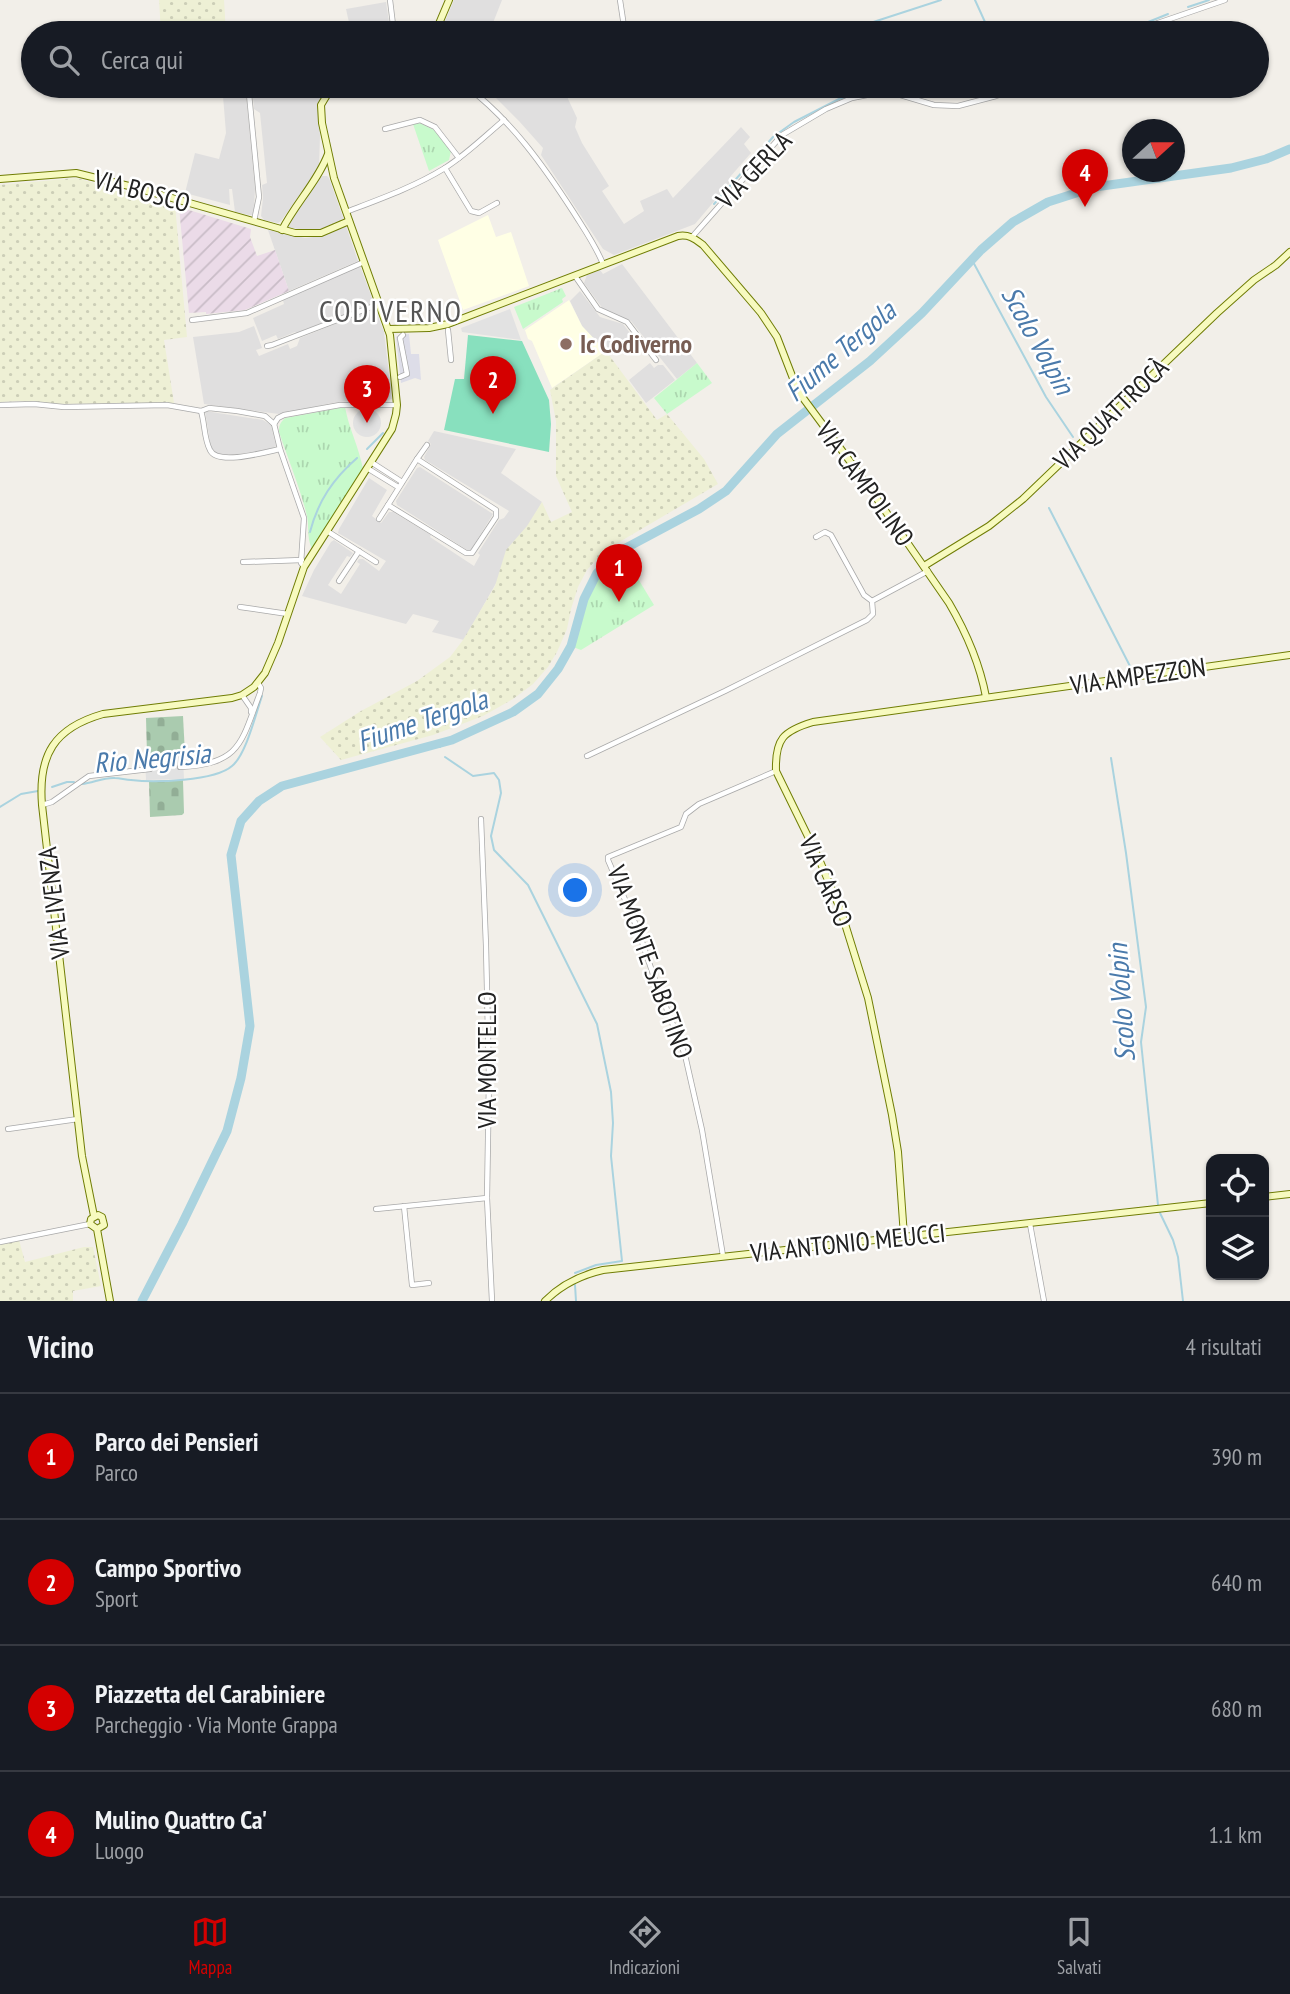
<!DOCTYPE html>
<html lang="it">
<meta charset="utf-8">
<style>
body{margin:0;font-family:"PT Sans Narrow",sans-serif;background:#242831;color:#f1f3f6}
.controls{position:absolute;right:21px;bottom:21px;display:grid;overflow:hidden;border-radius:14px;box-shadow:0 2px 5px #0004}
.controls button{width:63px;height:63px;display:grid;place-items:center;padding:0;border:0;border-bottom:2px solid #363941;background:#171b24;color:#f1f3f6;font:35px sans-serif}
.compass{position:absolute;left:1122px;top:119px;width:63px;height:63px;border-radius:50%;background:#171b24;box-shadow:0 2px 5px #0004;rotate:69deg}
.you{position:absolute;left:576px;top:891px;width:24px;height:24px;margin:-18px;border:5px solid #fff;border-radius:50%;background:#1a73e8;box-shadow:0 0 0 10px #1a73e833}
.badge{display:grid;place-items:center;width:46px;height:46px;border-radius:50%;background:#d40000;color:#fff;font-size:23px;font-weight:700}
.pin{position:absolute;translate:-50% -58px;filter:drop-shadow(0 2px 4px #0008)}
.pin::after{content:'';position:absolute;top:37px;width:24px;height:21px;background:inherit;clip-path:polygon(0 0,100% 0,50% 100%)}
.list{margin:0;padding:0;list-style:none}
h2{display:flex;justify-content:space-between;align-items:center;height:91px;margin:0;padding:0 28px;font-size:30px}
h2 small{font-size:23px;font-weight:400;color:#9ea1a6}
.list li{display:grid;grid-template-columns:46px 1fr auto;gap:21px;align-items:center;box-sizing:border-box;height:126px;padding:0 28px;border-top:2px solid #363941}
.list b{display:block;font-size:26px;white-space:nowrap}
.list p{margin:0;font-size:23px;white-space:nowrap;color:#9ea1a6}
.list em{font-size:23px;font-style:normal;color:#9ea1a6}
.icon{flex:none;width:38px;height:38px;fill:none;stroke:currentColor;stroke-width:2;stroke-linecap:round;stroke-linejoin:round}
.map{position:relative;flex:none;width:1290px;height:1301px;overflow:hidden}
.search{position:absolute;background:#171b24;box-shadow:0 2px 5px #0004;left:21px;right:21px;top:21px;height:77px;display:flex;align-items:center;gap:18px;box-sizing:border-box;padding:0 24px;border-radius:38px;color:#9ea1a6;font-size:26px}
.sheet{height:595px;background:#171b24}
nav{display:flex;justify-content:space-around;align-items:center;box-sizing:border-box;height:98px;border-top:2px solid #363941;background:#171b24;font-size:19px;color:#9ea1a6}
nav a{display:grid;justify-items:center;gap:4px}
nav .on{color:#d40000}
.map>svg:first-child{display:block}
.residential{fill:#e0dfdf}
.industrial{fill:url(#industrial-furrows)}
.education{fill:#ffffe5}
.farmland{fill:url(#farmland-dots)}
.cemetery{fill:url(#cemetery-stones)}
.park{fill:url(#park-tufts)}
.pitch{fill:#88e0be}
.parking{fill:#e2e2e2}
.plaza{fill:#dddde8}
.lines{fill:none;stroke-linecap:round;stroke-linejoin:round}
.stream{stroke:#aad3df;stroke-width:2}
.river{stroke:#aad3df;stroke-width:9}
.street-casing{stroke:#a9a9a9;stroke-width:6}
.secondary-casing{stroke:#707d05;stroke-width:8}
.street{stroke:#fff;stroke-width:4.5}
.secondary{stroke:#f7fabf;stroke-width:6}
.education-dot{fill:#8d6e63;stroke:#fff;stroke-width:2.5}
.labels{text-anchor:middle;stroke-width:5;stroke-linejoin:round;paint-order:stroke}
.street-label{font-size:26px;fill:#222;stroke:#fff}
.education-label{font-size:26px;font-weight:bold;fill:#785e54;stroke:#fff;text-anchor:start}
.water-label{font-size:28px;font-style:italic;fill:#4a7aab;stroke:#fff}
.quarter-label{font-size:30px;letter-spacing:2px;fill:#555;stroke:#fff}
</style>
<div class="map">
<svg width="1290" height="1301" viewBox="0 0 1290 1301">
<defs>
<pattern id="industrial-furrows" width="10" height="10" patternUnits="userSpaceOnUse" patternTransform="scale(1.75)"><rect width="10" height="10" fill="#ebdbe8"/><path d="M-1 1l2-2M0 10L10 0M9 11l2-2" fill="none" stroke="#c9bcc7"/></pattern>
<pattern id="farmland-dots" width="8" height="8" patternUnits="userSpaceOnUse" patternTransform="scale(1.75)"><rect width="8" height="8" fill="#eef0d5"/><path d="M2 2h.1M6 6h.1" fill="none" stroke="#ccceb7" stroke-width="1.8" stroke-linecap="round"/></pattern>
<pattern id="cemetery-stones" width="16" height="16" patternUnits="userSpaceOnUse" patternTransform="scale(1.75)"><rect width="16" height="16" fill="#aacbaf"/><path d="M2 7V4a2 2 0 0 1 4 0v3zM10 15v-3a2 2 0 0 1 4 0v3z" fill="#92ae96"/></pattern>
<pattern id="park-tufts" width="24" height="20" patternUnits="userSpaceOnUse" patternTransform="scale(1.75)"><rect width="24" height="20" fill="#c8facc"/><path d="M3 7l-1-3M5 7V3M7 7l1-3M15 17l-1-3M17 17v-4M19 17l1-3" fill="none" stroke="#acd6af"/></pattern>
</defs>
<rect width="100%" height="100%" fill="#f2efe9"/>
<g class="residential">
<path d="M454,0H502L489,33H440Z"/>
<path d="M386,2L389,22L350,27L346,9Z"/>
<path d="M252,86H328L324,87L318,94L321,96L318,104L320,136L319,168L281,221L278,223L264,220L261,216L263,198L262,185L267,183L260,113L254,109Z"/>
<path d="M473,86H562L577,118L575,127L582,143L609,186L602,191L624,224L644,211L640,201L667,189L673,198L741,127L750,137L744,144L751,153L730,177L732,180L695,224L614,255L603,249L541,155L543,148L519,121L492,94L485,95Z"/>
<path d="M246,94L255,188L254,210L252,215H249L235,212L232,189H229L230,205L185,193L195,153L219,159L226,133L223,96Z"/>
<path d="M322,176H327L329,178L344,220L321,229L310,231L287,227L316,182Z"/>
<path d="M346,226L358,261L289,291L268,230L305,238L321,236Z"/>
<path d="M622,264L697,363L677,379L631,321L603,309L584,283L587,275L600,270L603,274Z"/>
<path d="M360,266L374,303L296,333L295,332L278,339L276,335L262,341L253,318L284,304L283,300Z"/>
<path d="M580,291L600,317L623,324L633,337L609,356L582,326L570,301Z"/>
<path d="M375,308L384,332L392,399L376,403L349,401L332,403L279,414L204,404L193,337L239,332L254,326L262,348L256,350L259,356L288,344L290,349L297,346L300,338Z"/>
<path d="M650,363L654,368L658,365H663L675,380L646,403L629,380Z"/>
<path d="M205,411L263,420L271,425L276,446L265,451L219,456L211,448Z"/>
<path d="M434,431L516,449L501,473L542,502L464,640L432,632L439,621L413,614L406,624L302,596L314,570L331,542L334,540L353,553L350,557L347,556L328,585L341,594L360,564L357,562L359,559H363L379,571L386,561L338,533L339,529L369,478L387,490L372,516L381,523L389,512H393L431,535L430,537L474,566L480,555L478,553L499,520L504,518L509,511L425,460L424,457L431,444L428,441Z"/>
<path d="M420,467L493,514L471,550H467L397,505L396,501L417,468Z"/>
</g>
<path class="industrial" d="M179,207L251,229L250,237L257,256L275,250L289,291L245,310L206,314V312L189,313Z"/>
<g class="education">
<path d="M488,215L496,237L511,232L529,286L463,310L438,240Z"/>
<path d="M569,300L582,326L606,351L552,388L532,341L528,339L525,330Z"/>
</g>
<g class="farmland">
<path d="M159,0H224L226,33H161Z"/>
<path d="M76,178L175,205L187,337L164,340L174,403L54,404L20,401L0,402V185Z"/>
<path d="M606,351L657,420L667,414L704,459L718,484L616,544L595,561L587,570L578,587L571,609L567,629L557,652L548,667L533,684L513,699L483,716L433,735L341,760L320,737L361,711L417,681L450,657L463,640L495,586L506,550L527,526L542,502L551,522L572,512L556,476V421L550,390Z"/>
<path d="M19,1240L25,1262L84,1247H93L101,1286L73,1291V1301H0V1244Z"/>
</g>
<g class="cemetery">
<path d="M183,716L185,754L147,755L146,718Z"/>
<path d="M183,780L184,813L182,815L150,817L149,781Z"/>
</g>
<g class="park">
<path d="M420,123L434,130L451,151L449,160L429,171L413,124Z"/>
<path d="M562,288L566,296L562,299L563,302L523,329L514,307Z"/>
<path d="M697,363L712,383L667,414L654,398Z"/>
<path d="M345,407C349,429 359,447 363,469L312,549C306,536 310,526 306,512C299,485 288,459 279,432C279,425 280,423 285,418Z"/>
<path d="M623,554L654,605L581,650L573,647L585,600L600,573Z"/>
</g>
<path class="pitch" d="M468,335L522,341L549,400L551,424L549,452L444,430L455,379H464Z"/>
<g class="parking">
<path d="M510,309L521,340L462,332L461,328Z"/>
<circle cx="367" cy="423" r="14"/>
<path d="M183,756L184,779L146,780L145,757Z"/>
</g>
<path class="plaza" d="M409,334L411,354H419L421,380L415,378L401,383L396,337L399,335Z"/>
<g class="lines">
<g class="stream">
<path d="M975,0L990,33"/>
<path d="M1188,7L1209,0"/>
<path d="M861,26L941,0"/>
<path d="M856,31L857,33"/>
<path d="M1121,33L1168,14"/>
<path d="M714,204L773,137L794,122L839,99L883,86"/>
<path d="M972,260L1046,397L1073,437"/>
<path d="M367,449L383,433"/>
<path d="M1049,508L1133,672"/>
<path d="M310,532C318,501 333,479 357,458"/>
<path d="M439,745L440,747"/>
<path d="M445,757L473,776L494,773L499,780L501,793L491,836L494,850L528,885L597,1024L611,1092L613,1123L611,1156L622,1261L596,1265L575,1273"/>
<path d="M1111,758L1126,853L1146,1007L1141,1042L1158,1205"/>
<path d="M82,784C93,783 104,777 115,778C120,778 126,780 131,780C154,783 215,781 232,766C246,755 256,713 262,696"/>
<path d="M52,787L67,782H74"/>
<path d="M0,807L21,794L38,791"/>
<path d="M1160,1213L1173,1240L1178,1257L1183,1301"/>
<path d="M575,1285L576,1301"/>
</g>
<path class="river" d="M142,1301L182,1224L227,1131L241,1078L250,1026L231,855L241,821L259,801L282,786L452,740L513,712L538,694L558,669L571,646L584,599L597,573L624,549L699,509L726,491L777,434L870,361L922,313L981,250L1013,222L1048,202L1095,187L1231,168L1266,159L1290,149"/>
<defs>
<g id="street">
<path d="M390,0L394,33"/>
<path d="M620,0L625,33"/>
<path d="M1134,33L1158,23L1225,0"/>
<path d="M466,86C511,120 543,165 574,213C584,229 596,246 603,264"/>
<path d="M249,94L259,197L254,221"/>
<path d="M385,129L420,120L435,127L459,158"/>
<path d="M445,168L471,211L479,213L497,203"/>
<path d="M346,212C380,199 414,187 445,168C467,154 485,136 504,120"/>
<path d="M692,237L782,135L826,109L852,98L887,91L934,105L958,106L996,96L1025,86"/>
<path d="M575,276L598,309L627,322L656,360"/>
<path d="M192,320L247,313L364,262"/>
<path d="M448,330L451,360"/>
<path d="M267,346L272,345L379,304"/>
<path d="M400,377L407,374L400,338L403,335"/>
<path d="M0,405L34,404L64,407L167,405L201,411L209,408L237,411L265,416L274,424"/>
<path d="M201,411C205,424 204,439 210,450C217,466 266,452 280,449"/>
<path d="M274,424L280,449L304,518L301,563L304,567"/>
<path d="M274,424L278,418L284,415L340,405H397"/>
<path d="M417,459L496,510V517L472,553H466L388,505Z"/>
<path d="M417,459L427,445"/>
<path d="M371,462L402,482"/>
<path d="M367,468L398,487"/>
<path d="M379,519L388,505"/>
<path d="M327,531L376,562"/>
<path d="M816,537L825,532L831,535L864,595L872,601"/>
<path d="M243,562L302,560"/>
<path d="M339,581L359,551"/>
<path d="M240,607L288,614"/>
<path d="M242,695L251,708V712"/>
<path d="M587,756L725,691L867,620L873,614L872,601L928,571"/>
<path d="M180,767C241,764 241,743 260,693L261,688L258,683"/>
<path d="M42,805L52,802L89,776L150,769"/>
<path d="M481,819L486,946L489,1078L487,1198L492,1301"/>
<path d="M8,1129L78,1119"/>
<path d="M404,1206L412,1285L429,1283"/>
<path d="M376,1209L487,1198"/>
<path d="M1030,1224L1044,1301"/>
<path d="M0,1242L90,1224"/>
<path d="M723,1256L702,1130L685,1055L654,977L638,930L608,860V857L681,827L686,814L699,804L776,771"/>
</g>
<g id="secondary">
<path d="M435,33L449,0"/>
<path d="M0,179L76,173L133,187L295,233H321L349,221"/>
<path d="M282,230C295,204 318,181 328,154"/>
<path d="M388,329L429,328L448,324L678,236C689,234 695,239 703,245L761,313L777,337L794,381L803,398L866,483L949,603C966,632 980,665 986,697"/>
<path d="M924,566L989,526L1023,499L1217,313L1254,280L1276,265L1290,252"/>
<path d="M1264,1197L1290,1194"/>
<path d="M94,1216L82,1156L42,805C38,755 54,728 103,714L232,698L242,695L254,687L265,673L278,643L304,567L392,429L396,414L397,405L390,335L334,178L322,123L321,105L327,95L333,90L351,86"/>
<path d="M97,1229L104,1225L102,1217L98,1215L91,1219L90,1224L97,1229L110,1301"/>
<path d="M904,1236L898,1152L892,1115L868,998L841,911L819,859L776,771C775,739 783,731 813,722L1290,655"/>
<path d="M545,1301C561,1285 581,1275 603,1270L1211,1203"/>
</g>
</defs>
<use href="#street" class="street-casing"/>
<use href="#secondary" class="secondary-casing"/>
<use href="#street" class="street"/>
<use href="#secondary" class="secondary"/>
</g>
<circle class="education-dot" cx="566" cy="344" r="7"/>
<g class="labels">
<g class="street-label">
<text transform="translate(754 170) rotate(-46)" y="9">VIA GERLA</text>
<text transform="translate(142 191) rotate(15)" y="9">VIA BOSCO</text>
<text transform="translate(1111 414) rotate(-44)" y="9">VIA QUATTROCÀ</text>
<text transform="translate(865 484) rotate(54)" y="9">VIA CAMPOLINO</text>
<text transform="translate(1138 676) rotate(-8)" y="9">VIA AMPEZZON</text>
<text transform="translate(826 881) rotate(67)" y="9">VIA CARSO</text>
<text transform="translate(54 903) rotate(-97)" y="9">VIA LIVENZA</text>
<text transform="translate(650 962) rotate(70)" y="9">VIA MONTE SABOTINO</text>
<text transform="translate(487 1060) rotate(-90)" y="9">VIA MONTELLO</text>
<text transform="translate(848 1243) rotate(-6)" y="9">VIA ANTONIO MEUCCI</text>
</g>
<g class="education-label">
<text x="580" y="353">Ic Codiverno</text>
</g>
<g class="water-label">
<text transform="translate(1038 340) rotate(61)" y="10">Scolo Volpin</text>
<text transform="translate(840 351) rotate(-41)" y="10">Fiume Tergola</text>
<text transform="translate(422 720) rotate(-19)" y="10">Fiume Tergola</text>
<text transform="translate(152 758) rotate(-5)" y="10">Rio Negrisia</text>
<text transform="translate(1121 1003) rotate(-94)" y="10">Scolo Volpin</text>
</g>
<g class="quarter-label">
<text x="391" y="322">CODIVERNO</text>
</g>
</g>
</svg>
<div class="controls">
<button><svg class="icon" aria-label="locate" viewBox="0 0 24 24"><circle cx="12" cy="12" r="6"/><path d="M12 2v4M12 18v4M2 12h4M18 12h4"/></svg></button>
<button><svg class="icon" aria-label="layers" viewBox="0 0 24 24"><path d="M12 4l9 5-9 5-9-5zM3 14l9 5 9-5"/></svg></button>
</div>
<svg class="compass" viewBox="-18 -18 36 36"><path d="M0-13l5 13h-10z" fill="#e53935"/><path d="M0 13l5-13h-10z" fill="#9ea1a6"/></svg>
<div class="you"></div>
<div class="pin badge" style="left:619px;top:602px">1</div>
<div class="pin badge" style="left:493px;top:414px">2</div>
<div class="pin badge" style="left:367px;top:423px">3</div>
<div class="pin badge" style="left:1085px;top:207px">4</div>
<div class="search"><svg class="icon" aria-label="search" viewBox="0 0 24 24"><circle cx="10" cy="10" r="6"/><path d="M15 15l6 6"/></svg>Cerca qui</div>
</div>
<section class="sheet">
<h2>Vicino<small>4 risultati</small></h2>
<ul class="list">
<li><span class="badge">1</span><div><b>Parco dei Pensieri</b><p>Parco</p></div><em>390 m</em></li>
<li><span class="badge">2</span><div><b>Campo Sportivo</b><p>Sport</p></div><em>640 m</em></li>
<li><span class="badge">3</span><div><b>Piazzetta del Carabiniere</b><p>Parcheggio · Via Monte Grappa</p></div><em>680 m</em></li>
<li><span class="badge">4</span><div><b>Mulino Quattro Ca'</b><p>Luogo</p></div><em>1.1 km</em></li>
</ul>
</section>
<nav>
<a class="on"><svg class="icon" aria-label="map" viewBox="0 0 24 24"><path d="M3 6l6-2 6 2 6-2v14l-6 2-6-2-6 2zM9 4v14M15 6v14"/></svg>Mappa</a>
<a><svg class="icon" aria-label="directions" viewBox="0 0 24 24"><path d="M12 3l9 9-9 9-9-9zM9 14v-3h6M13 9l2 2-2 2"/></svg>Indicazioni</a>
<a><svg class="icon" aria-label="saved" viewBox="0 0 24 24"><path d="M7 4h10v16l-5-4-5 4z"/></svg>Salvati</a>
</nav>
